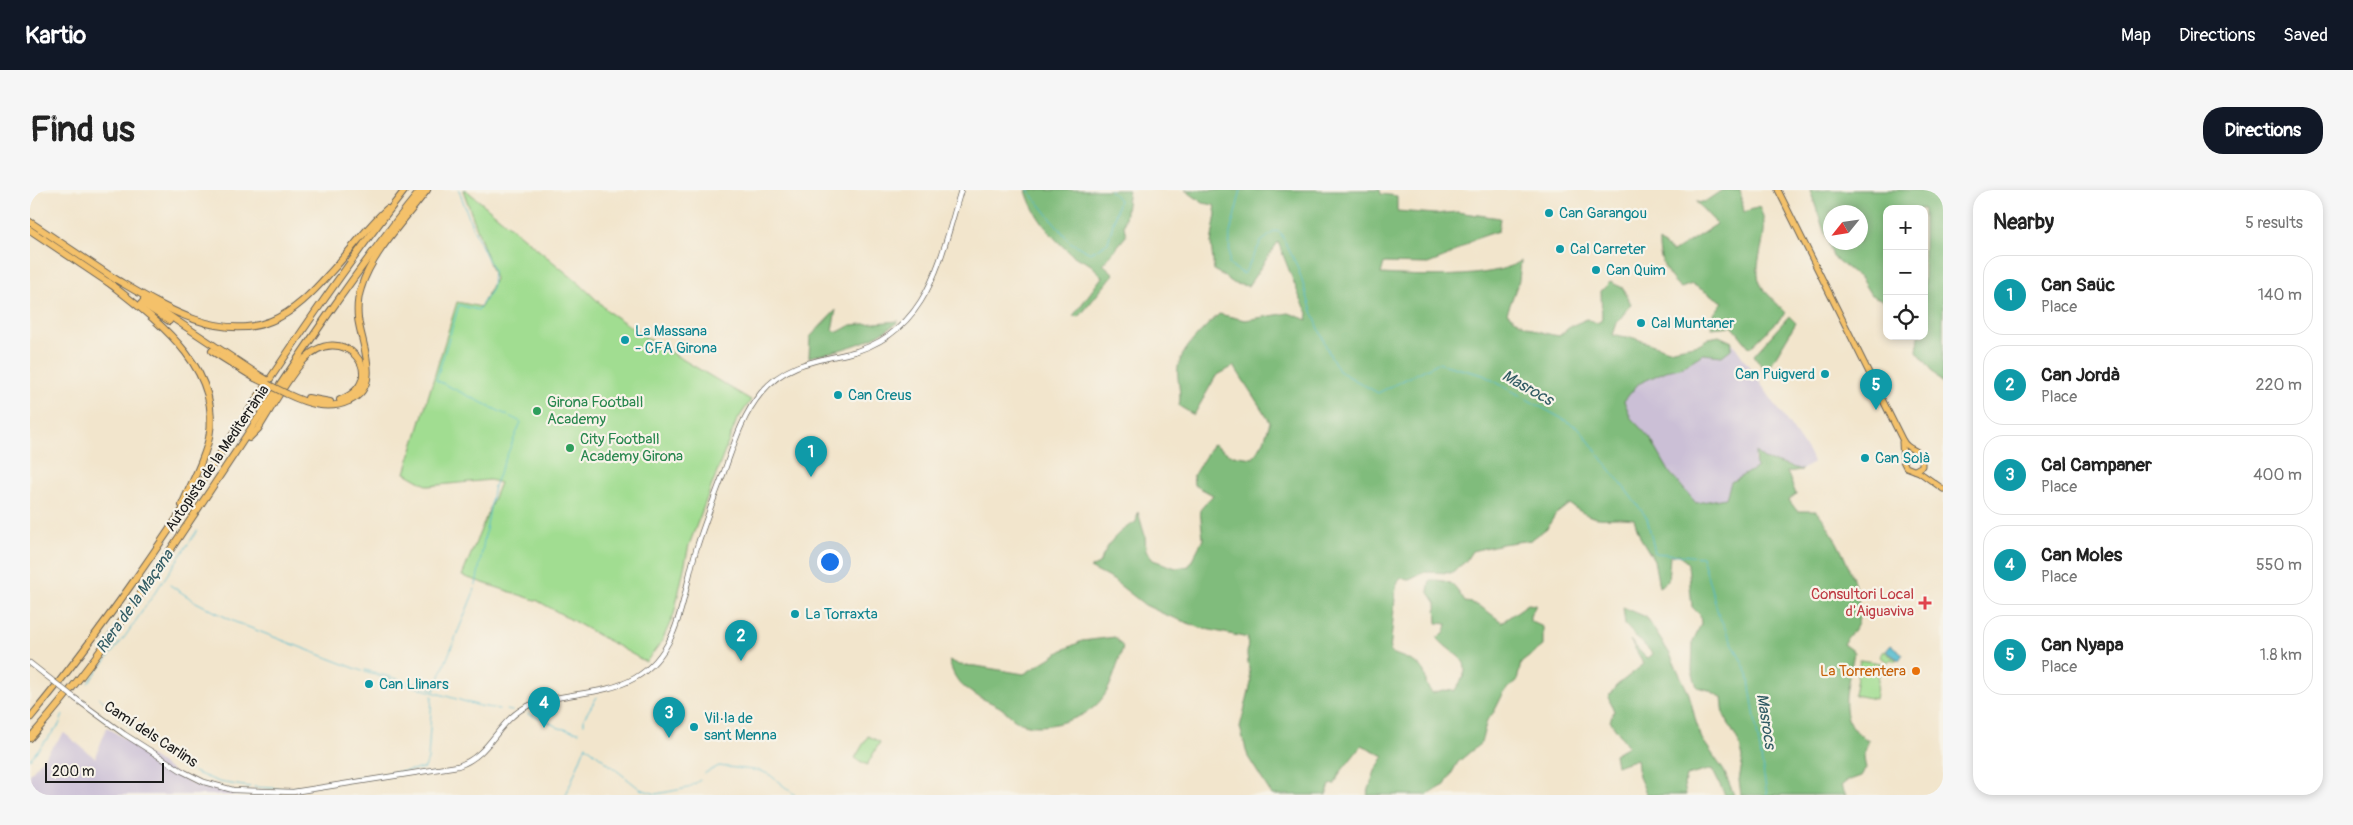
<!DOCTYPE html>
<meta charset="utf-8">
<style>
body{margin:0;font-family:Pangolin,sans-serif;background:#f6f6f6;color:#222}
.controls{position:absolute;right:15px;top:15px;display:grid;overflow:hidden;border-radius:10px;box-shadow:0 2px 8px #0003}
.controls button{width:45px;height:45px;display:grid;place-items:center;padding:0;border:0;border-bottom:1px solid #e0e0e0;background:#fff;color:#222;font:25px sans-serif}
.compass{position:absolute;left:1793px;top:15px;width:45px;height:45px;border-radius:50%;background:#fff;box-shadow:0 2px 8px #0003;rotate:240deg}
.scale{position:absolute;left:15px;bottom:12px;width:119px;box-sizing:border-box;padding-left:5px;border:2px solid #1c1c1c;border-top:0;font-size:14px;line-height:18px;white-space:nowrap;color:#1c1c1c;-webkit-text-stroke:4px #f7f3e8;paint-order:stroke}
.you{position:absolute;left:799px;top:371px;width:18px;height:18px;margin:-12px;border:4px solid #fff;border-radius:50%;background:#1a73e8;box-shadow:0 0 0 8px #1a73e833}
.badge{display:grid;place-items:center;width:32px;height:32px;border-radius:50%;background:#111827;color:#fff;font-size:16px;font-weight:700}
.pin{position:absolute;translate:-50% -41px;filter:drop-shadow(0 1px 2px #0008)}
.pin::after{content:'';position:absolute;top:26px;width:18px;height:15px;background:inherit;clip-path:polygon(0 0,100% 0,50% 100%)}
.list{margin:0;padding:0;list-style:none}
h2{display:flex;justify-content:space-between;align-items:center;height:65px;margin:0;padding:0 20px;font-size:21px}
h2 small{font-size:16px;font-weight:400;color:#767676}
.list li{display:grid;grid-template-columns:32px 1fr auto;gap:15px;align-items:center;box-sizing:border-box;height:80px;margin:0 10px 10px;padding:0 10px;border:1px solid #e0e0e0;border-radius:20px}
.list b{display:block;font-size:19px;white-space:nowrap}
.list p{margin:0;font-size:16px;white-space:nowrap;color:#767676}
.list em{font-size:16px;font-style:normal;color:#767676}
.icon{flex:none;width:28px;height:28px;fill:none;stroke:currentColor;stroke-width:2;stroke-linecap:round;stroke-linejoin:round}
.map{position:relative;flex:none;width:1913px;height:605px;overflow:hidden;border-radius:20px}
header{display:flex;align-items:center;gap:30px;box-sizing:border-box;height:70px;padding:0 25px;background:#111827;color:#fff}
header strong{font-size:24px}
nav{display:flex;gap:28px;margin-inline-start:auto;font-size:18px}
.intro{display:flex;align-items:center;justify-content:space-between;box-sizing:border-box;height:120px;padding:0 30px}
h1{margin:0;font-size:35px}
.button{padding:12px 22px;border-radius:20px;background:#111827;color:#fff;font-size:18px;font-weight:700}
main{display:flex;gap:30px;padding:0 30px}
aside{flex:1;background:#fff;border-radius:20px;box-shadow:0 2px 8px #0003}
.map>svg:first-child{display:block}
.industrial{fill:#cbbfd6}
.green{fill:#a1dd91;stroke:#5e7c56}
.forest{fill:#80bc7b;stroke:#4e6c4c;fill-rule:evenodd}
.water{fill:#52bbcf;stroke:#376c76}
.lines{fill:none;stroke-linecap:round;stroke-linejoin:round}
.stream{stroke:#52bbcf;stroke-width:1}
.tertiary-casing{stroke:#67625a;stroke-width:6}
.primary-casing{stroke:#67625a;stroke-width:7}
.motorway-casing{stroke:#67625a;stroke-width:8}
.tertiary{stroke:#fff;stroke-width:4.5}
.primary{stroke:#f4c16a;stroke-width:5}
.motorway{stroke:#f4c16a;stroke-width:6}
.tertiary-bridge-casing{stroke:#67625a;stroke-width:6;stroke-linecap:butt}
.motorway-bridge-casing{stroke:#67625a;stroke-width:8;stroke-linecap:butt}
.tertiary-bridge{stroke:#fff;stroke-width:4.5}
.motorway-bridge{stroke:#f4c16a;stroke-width:6}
.culture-dot{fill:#0f9aa8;stroke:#f7f3e8;stroke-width:2}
.leisure-dot{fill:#2e9e5b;stroke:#f7f3e8;stroke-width:2}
.health-dot{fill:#e0444e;stroke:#f7f3e8;stroke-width:2}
.food-dot{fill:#e8710a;stroke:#f7f3e8;stroke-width:2}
.labels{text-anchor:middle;stroke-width:4.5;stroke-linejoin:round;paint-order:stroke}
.culture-label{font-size:15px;fill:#0d838f;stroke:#f7f3e8;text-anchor:start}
.leisure-label{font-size:15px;fill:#27864d;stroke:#f7f3e8;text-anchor:start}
.street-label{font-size:15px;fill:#1c1c1c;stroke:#f7f3e8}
.health-label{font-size:15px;fill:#be3a42;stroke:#f7f3e8;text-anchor:end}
.food-label{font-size:15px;fill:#c56008;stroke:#f7f3e8;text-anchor:end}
.water-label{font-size:16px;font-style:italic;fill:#325c64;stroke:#f7f3e8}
</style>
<header>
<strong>Kartio</strong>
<nav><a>Map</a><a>Directions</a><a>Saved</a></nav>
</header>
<div class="intro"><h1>Find us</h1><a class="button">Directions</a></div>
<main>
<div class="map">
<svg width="1913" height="605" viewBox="0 0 1913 605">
<rect width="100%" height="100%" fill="#f7f3e8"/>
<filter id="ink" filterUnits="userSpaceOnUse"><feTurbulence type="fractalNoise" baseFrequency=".02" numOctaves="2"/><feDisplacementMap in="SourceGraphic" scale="10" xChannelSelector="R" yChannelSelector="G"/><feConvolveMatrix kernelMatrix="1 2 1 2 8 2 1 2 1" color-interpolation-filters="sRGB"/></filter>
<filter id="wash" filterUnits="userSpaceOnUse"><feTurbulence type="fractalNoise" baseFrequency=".0096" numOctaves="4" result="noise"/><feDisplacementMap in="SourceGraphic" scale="20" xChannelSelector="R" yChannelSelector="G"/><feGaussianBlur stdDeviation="1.12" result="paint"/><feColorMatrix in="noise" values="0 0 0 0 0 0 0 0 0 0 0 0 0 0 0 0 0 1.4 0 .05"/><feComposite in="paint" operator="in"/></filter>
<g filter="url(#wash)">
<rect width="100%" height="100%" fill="#f2e5cc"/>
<g class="industrial">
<path d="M1702,152L1780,265L1783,272L1772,280L1724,267L1726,278L1701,292L1696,308L1666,313L1640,283L1620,248L1601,228L1594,210L1608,194L1636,181L1650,178L1673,164L1701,159Z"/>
<path d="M77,537L162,594L216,605H0V584L34,543L65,568Z"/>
</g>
<g class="green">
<path d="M433,0H436L551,95L580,123L625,153L721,210L706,232L659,355L644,424L632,451L616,472L508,411L432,386L470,293L460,290L398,296L375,283L427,112L451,117L465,89Z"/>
<path d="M1854,461L1867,470L1865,472L1861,469L1858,472L1850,467Z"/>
<path d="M1830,470L1851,473L1845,509L1824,505Z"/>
<path d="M838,546L850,552L837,575L825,568Z"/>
</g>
<g class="forest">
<path d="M996,0H1099L1094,36L1096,46L1073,74L1084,84L1049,127L1043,126L1072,87C1068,83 1065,78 1061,75C1056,71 1049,70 1044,66C1024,50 1002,25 996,0Z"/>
<path d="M1155,0H1350L1351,4L1367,6V21L1405,24L1427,22L1470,28L1468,41L1445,49L1416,67L1398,74L1354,73L1351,84C1386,86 1463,90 1491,71L1489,90L1477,123C1492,136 1509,143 1529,146L1541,136L1557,129L1567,133L1572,130L1571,101L1580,92L1593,98L1601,114L1587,133L1583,145L1604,148L1638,160L1669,154L1679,148L1689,146L1702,152L1701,159L1692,166L1673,164L1650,178L1636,181L1608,194L1594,211L1601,228L1620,248L1640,283L1666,313L1696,308L1701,292L1726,278L1725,262L1734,269L1772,280L1757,282L1766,304L1759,310L1767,321H1787C1805,343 1836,403 1828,432C1826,439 1817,447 1813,454L1824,462C1819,493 1802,535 1839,550C1833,560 1833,566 1836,578L1831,586L1817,591L1811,596L1816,605H1711L1709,590L1713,568L1710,555L1694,525L1692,508L1679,500L1667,497L1662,481L1663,451L1671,434L1670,425L1662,417L1658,374L1649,364L1640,366L1638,391L1629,397L1624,370L1610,347L1604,329C1571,325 1570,336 1539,314L1525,325L1517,338L1501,350L1472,354L1442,361L1435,372L1421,383L1395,382L1379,389L1370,388L1366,397L1360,462C1370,467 1390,471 1394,482C1398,493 1393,491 1402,503L1413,500L1424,501C1449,469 1427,470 1407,448L1415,443L1417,434L1407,433L1406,413L1398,401L1400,390C1422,390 1423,394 1435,412C1450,413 1460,424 1472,432L1498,414L1506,415L1500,426V431L1513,437V456L1491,473L1487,491L1474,502L1464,522L1457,530L1451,553L1428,572L1415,595L1397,605H1337L1345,581L1354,566L1332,555L1309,584L1305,594L1300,595L1296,605H1242L1218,567L1210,537L1221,493L1217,465L1218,448L1171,438L1134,424L1115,415L1083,390L1060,378L1069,374C1079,352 1085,343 1106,332L1108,322L1115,346L1116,361L1123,370L1146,378L1159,376L1173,349L1170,320L1183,305L1164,295L1163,286L1183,254L1201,265L1223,268L1234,251L1240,232L1204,176L1186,186L1164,225L1149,216C1152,201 1146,188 1148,177C1152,157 1176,137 1189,124L1215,130L1259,123L1277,130L1278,123L1270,108L1248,52L1218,96L1205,94L1184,80L1181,53L1186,24L1184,15L1173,13Z"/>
<path d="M1692,0H1710L1714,22L1729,17C1744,44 1721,69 1730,93C1733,101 1750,116 1756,123L1720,158L1702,136L1682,138L1680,129L1693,112L1662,94L1651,98C1637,87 1628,68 1629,51L1643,62L1687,34L1666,12L1673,13Z"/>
<path d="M1780,0H1913V194L1887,161L1889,146H1894V19H1857V112L1841,105L1831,89L1803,67ZM1800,22H1830V52H1800Z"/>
<path d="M806,120L802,140L808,142L821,135L869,131C842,153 812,160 779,167L780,147Z"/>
<path d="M1759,126L1766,133L1736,183L1724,165Z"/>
<path d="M1593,417L1616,427L1640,464L1659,504L1666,532L1672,549L1694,581L1704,605H1695L1682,579L1656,586L1654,594L1656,605H1617L1609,587L1607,569L1586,576L1584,564L1598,556L1580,531L1584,521L1578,507L1586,496L1614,474L1600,450L1617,469L1623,464L1595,435Z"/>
<path d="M1085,447L1093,457C1080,497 1077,520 1033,532C1020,536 1004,538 991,533C982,529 975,519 966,515C943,504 925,498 919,470L930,475L946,476L994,484L1033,460L1052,451Z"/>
</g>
<path class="water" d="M1861,455L1873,464L1869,470L1856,461Z"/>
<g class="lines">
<g class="stream">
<path d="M429,0L442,36L463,80L462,99L448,120L429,115L406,190L491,232L464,296L446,395"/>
<path d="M998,0L1040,52L1060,63L1078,53L1089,10L1080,0"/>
<path d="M1211,0L1200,43L1199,75L1214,84L1231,52L1245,41L1250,42L1267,76L1282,121L1297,159L1309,181L1348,203L1408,173L1453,185L1549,238L1617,328L1625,363L1672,367L1689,426L1718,484L1737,605"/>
<path d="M140,395L166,412L205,432L332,481"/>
<path d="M335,480L404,499"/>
<path d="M335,482L450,516L469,519"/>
<path d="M58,493L96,445L167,341"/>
<path d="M404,501L445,399"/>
<path d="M70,508L106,543"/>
<path d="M477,520L482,521"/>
<path d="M498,524L515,530L529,538L549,542"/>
<path d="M554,534V528L567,507"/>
<path d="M109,546L160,580"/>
<path d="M556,556L610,599L626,604L658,598L670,590"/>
<path d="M0,569L29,535L33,525"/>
<path d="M164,582L189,592L220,597"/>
<path d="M675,583L689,576L731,581L740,585L765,605"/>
<path d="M309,591L395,578L398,569L402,506"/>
<path d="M224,597L255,599L303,592"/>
<path d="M536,605L556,555"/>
</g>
</g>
</g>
<g filter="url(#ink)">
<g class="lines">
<defs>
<g id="tertiary">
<path d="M0,473L14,484"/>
<path d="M46,509L94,544L152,581L174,592L203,600L263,602L428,576C463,564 467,529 500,515C533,502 573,506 605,488C651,461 652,406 666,360C674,334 684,308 694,282C704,254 712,226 731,203C754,175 783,171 816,164C899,145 910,69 931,0"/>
</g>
<g id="primary">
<path d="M1748,0L1872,249C1878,261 1886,258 1892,266V276L1885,280"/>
<path d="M1872,252L1873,271L1876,277L1889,282L1913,299"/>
</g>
<g id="motorway">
<path d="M0,32L85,89"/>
<path d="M0,40L82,95"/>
<path d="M82,87C127,113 187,153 241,131C264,122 283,102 299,84C319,63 336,38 357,19"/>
<path d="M78,92C126,130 193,177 179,248C174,272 161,293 152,315"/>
<path d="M114,109L227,184"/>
<path d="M112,113L139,131"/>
<path d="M182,161L225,188"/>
<path d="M257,204C276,213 298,221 319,211C353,196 331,154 328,128C327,118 328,107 331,98C341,64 376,28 397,0"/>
<path d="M278,208L300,212"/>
<path d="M219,248L228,239C242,217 255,192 272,172C311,126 364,189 310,210"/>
<path d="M0,528C138,362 241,170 375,0"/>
<path d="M0,548C58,483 107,410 155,338C232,224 304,107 391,0"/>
</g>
</defs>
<use href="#tertiary" class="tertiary-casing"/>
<use href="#primary" class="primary-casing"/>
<use href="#motorway" class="motorway-casing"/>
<use href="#tertiary" class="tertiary"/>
<use href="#primary" class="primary"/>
<use href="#motorway" class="motorway"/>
<defs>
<path id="tertiary-bridge" d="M14,484L46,509"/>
<g id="motorway-bridge">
<path d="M227,184L237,190"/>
<path d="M225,188L257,204"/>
</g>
</defs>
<use href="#tertiary-bridge" class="tertiary-bridge-casing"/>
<use href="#motorway-bridge" class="motorway-bridge-casing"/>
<use href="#tertiary-bridge" class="tertiary-bridge"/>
<use href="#motorway-bridge" class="motorway-bridge"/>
</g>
</g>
<g class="culture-dot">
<circle cx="1519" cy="23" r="5"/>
<circle cx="1530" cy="59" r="5"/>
<circle cx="1566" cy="80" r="5"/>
<circle cx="1611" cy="133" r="5"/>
<circle cx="595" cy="150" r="5"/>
<circle cx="1795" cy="184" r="5"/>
<circle cx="808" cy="205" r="5"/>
<circle cx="1835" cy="268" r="5"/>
<circle cx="765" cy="424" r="5"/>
<circle cx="339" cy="494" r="5"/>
<circle cx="664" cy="537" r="5"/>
</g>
<g class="leisure-dot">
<circle cx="507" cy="221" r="5"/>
<circle cx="540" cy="258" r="5"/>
</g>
<path class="health-dot" d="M1892.5 405.5h5v5h5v5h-5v5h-5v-5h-5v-5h5z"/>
<circle class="food-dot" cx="1886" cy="481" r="5"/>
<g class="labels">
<g class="culture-label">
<text x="1529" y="28">Can Garangou</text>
<text x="1540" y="64">Cal Carreter</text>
<text x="1576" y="85">Can Quim</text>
<text x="1621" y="138">Cal Muntaner</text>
<text x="605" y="146">La Massana<tspan x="605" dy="17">- CFA Girona</tspan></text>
<text x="1785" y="189" text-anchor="end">Can Puigverd</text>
<text x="818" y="210">Can Creus</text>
<text x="1845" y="273">Can Solà</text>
<text x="775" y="429">La Torraxta</text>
<text x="349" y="499">Can Llinars</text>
<text x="674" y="533">Vil·la de<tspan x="674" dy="17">sant Menna</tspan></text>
</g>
<g class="leisure-label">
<text x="517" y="217">Girona Football<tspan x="517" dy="17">Academy</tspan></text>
<text x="550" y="254">City Football<tspan x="550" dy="17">Academy Girona</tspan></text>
</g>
<g class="street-label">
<text transform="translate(187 268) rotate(-56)" y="5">Autopista de la Mediterrània</text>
<text transform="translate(121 544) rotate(33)" y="5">Camí dels Carlins</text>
</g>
<g class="health-label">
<text x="1884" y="409">Consultori Local<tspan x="1884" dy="17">d'Aiguaviva</tspan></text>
</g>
<g class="food-label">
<text x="1876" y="486">La Torrentera</text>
</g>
<g class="water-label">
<text transform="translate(1498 197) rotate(29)" y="6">Masrocs</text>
<text transform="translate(104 411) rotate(-55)" y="6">Riera de la Maçana</text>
<text transform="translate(1737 531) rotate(81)" y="6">Masrocs</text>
</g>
</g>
</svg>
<div class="controls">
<button>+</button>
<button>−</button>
<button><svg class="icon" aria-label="locate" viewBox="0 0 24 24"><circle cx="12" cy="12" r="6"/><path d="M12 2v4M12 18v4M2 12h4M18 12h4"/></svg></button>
</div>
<svg class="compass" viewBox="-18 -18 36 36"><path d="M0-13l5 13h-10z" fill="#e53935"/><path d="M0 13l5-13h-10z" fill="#767676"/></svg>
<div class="scale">200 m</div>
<div class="you"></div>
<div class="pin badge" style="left:781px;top:287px;background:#0f9aa8">1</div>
<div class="pin badge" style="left:711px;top:471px;background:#0f9aa8">2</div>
<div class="pin badge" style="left:639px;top:548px;background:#0f9aa8">3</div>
<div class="pin badge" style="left:514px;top:538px;background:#0f9aa8">4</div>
<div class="pin badge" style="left:1846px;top:220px;background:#0f9aa8">5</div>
</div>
<aside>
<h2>Nearby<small>5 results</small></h2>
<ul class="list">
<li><span class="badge" style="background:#0f9aa8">1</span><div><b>Can Saüc</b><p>Place</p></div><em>140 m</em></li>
<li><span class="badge" style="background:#0f9aa8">2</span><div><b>Can Jordà</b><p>Place</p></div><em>220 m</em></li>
<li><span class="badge" style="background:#0f9aa8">3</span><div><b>Cal Campaner</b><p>Place</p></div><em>400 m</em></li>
<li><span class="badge" style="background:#0f9aa8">4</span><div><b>Can Moles</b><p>Place</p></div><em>550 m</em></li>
<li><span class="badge" style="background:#0f9aa8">5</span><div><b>Can Nyapa</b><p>Place</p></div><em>1.8 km</em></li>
</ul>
</aside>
</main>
